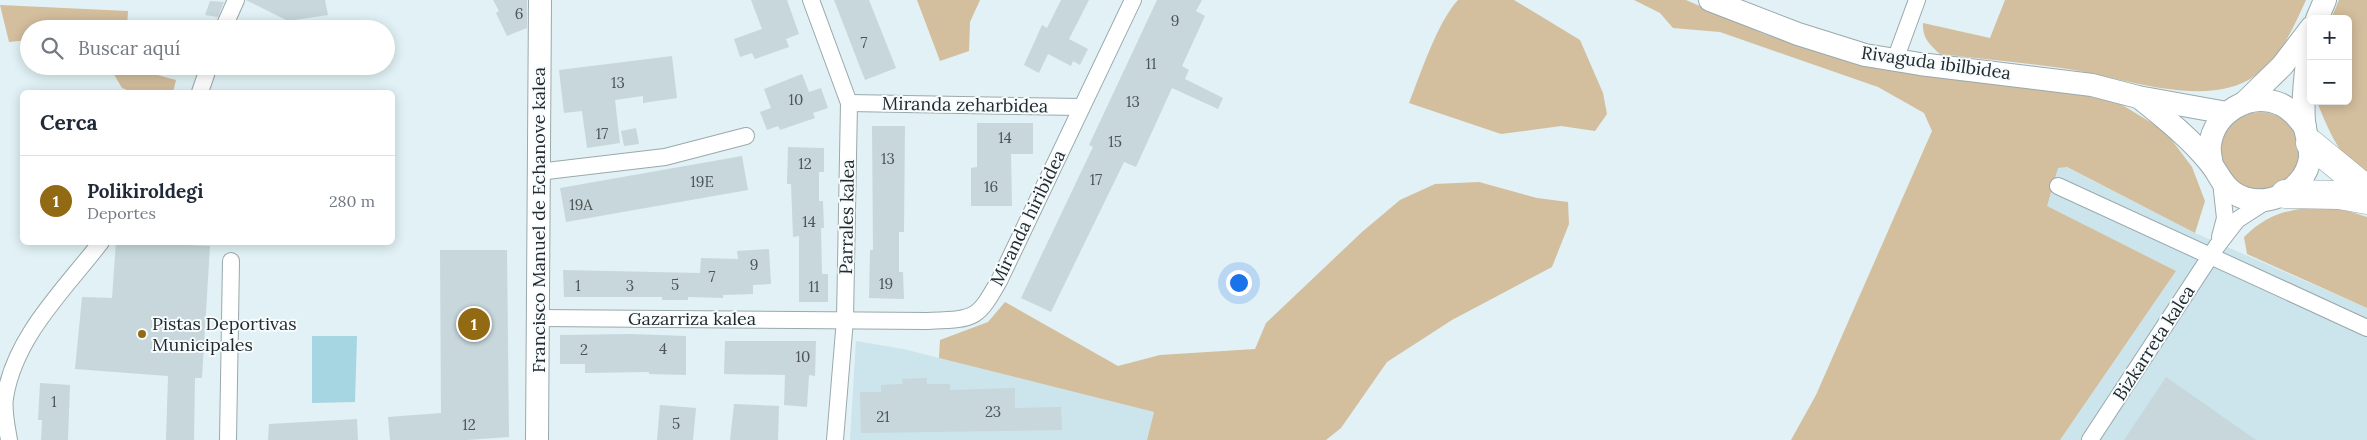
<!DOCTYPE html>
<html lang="es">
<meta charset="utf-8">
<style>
body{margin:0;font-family:Lora,serif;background:#f6f6f7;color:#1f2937}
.controls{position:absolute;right:15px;top:15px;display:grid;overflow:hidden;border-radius:8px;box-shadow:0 2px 12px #0003}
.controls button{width:45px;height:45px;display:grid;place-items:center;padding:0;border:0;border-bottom:1px solid #e0e1e3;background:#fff;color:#1f2937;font:25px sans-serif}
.you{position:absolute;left:1238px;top:282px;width:18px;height:18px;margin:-12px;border:4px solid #fff;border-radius:50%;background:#1a73e8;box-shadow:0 0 0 8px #1a73e833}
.badge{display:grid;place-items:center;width:32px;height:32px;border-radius:50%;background:#936a14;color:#fff;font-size:16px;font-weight:700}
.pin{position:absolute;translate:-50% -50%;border:2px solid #fff;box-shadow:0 1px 5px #0006}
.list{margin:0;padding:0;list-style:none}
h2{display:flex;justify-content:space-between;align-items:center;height:65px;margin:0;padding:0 20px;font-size:21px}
h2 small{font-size:16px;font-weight:400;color:#747a83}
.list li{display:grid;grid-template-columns:32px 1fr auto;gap:15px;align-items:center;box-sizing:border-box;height:90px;padding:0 20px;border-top:1px solid #e0e1e3}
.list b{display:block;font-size:19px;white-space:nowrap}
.list p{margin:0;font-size:16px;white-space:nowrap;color:#747a83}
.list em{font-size:16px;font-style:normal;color:#747a83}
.icon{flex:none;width:28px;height:28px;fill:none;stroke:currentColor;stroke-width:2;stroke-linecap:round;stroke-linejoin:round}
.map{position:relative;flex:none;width:2367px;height:440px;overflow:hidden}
.search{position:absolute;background:#fff;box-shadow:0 2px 12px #0003;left:20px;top:20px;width:375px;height:55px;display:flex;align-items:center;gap:12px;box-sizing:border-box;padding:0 18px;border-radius:28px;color:#747a83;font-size:19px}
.panel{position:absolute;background:#fff;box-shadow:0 2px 12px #0003;left:20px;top:90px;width:375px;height:155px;border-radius:8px}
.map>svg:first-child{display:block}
.built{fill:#cce4eb}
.green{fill:#d3be9d}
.water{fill:#a6d6e2}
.building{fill:#c7d7db}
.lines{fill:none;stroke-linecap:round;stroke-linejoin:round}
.street-casing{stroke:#99a9ac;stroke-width:18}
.secondary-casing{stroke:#99a9ac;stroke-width:24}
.highway-casing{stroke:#99a9ac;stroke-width:29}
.street{stroke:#fff;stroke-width:16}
.secondary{stroke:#fff;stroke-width:22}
.highway{stroke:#fff;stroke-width:28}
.poi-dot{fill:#936a14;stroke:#f6fcfe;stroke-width:2}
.labels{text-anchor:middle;stroke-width:4;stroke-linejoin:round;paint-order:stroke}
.number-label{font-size:15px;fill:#4d5557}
.street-label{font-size:18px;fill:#242a2b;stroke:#f6fcfe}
.poi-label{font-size:18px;fill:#242a2b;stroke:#f6fcfe;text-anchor:start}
</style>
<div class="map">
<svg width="2367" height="440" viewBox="0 0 2367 440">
<rect width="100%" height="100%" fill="#e1f1f5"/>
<g class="built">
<path d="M2066,167L2195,233L2367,308V440H2060L2176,271L2046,206L2058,168Z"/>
<path d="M856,341L903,349L1154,412L1147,440H850Z"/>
</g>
<g class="green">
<path d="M917,0H980L970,22L969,51L940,61Z"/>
<path d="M1458,0H1514L1580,40L1603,93L1607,114L1595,131L1561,126L1501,134L1409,103C1421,73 1437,23 1458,0Z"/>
<path d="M1634,0H1686L1764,34L1849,62L1920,74L2079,94L2119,103L2165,131L2192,167L2205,201L2195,233L2067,167L2058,168L2047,206L2176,271L2060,440H1791L1816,395L1932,131L1924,113L1878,87L1720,32L1673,28L1660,13Z"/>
<path d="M2005,0H2306C2293,28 2282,56 2256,75C2208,111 2122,77 2068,69C2026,63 1983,59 1940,54C1930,45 1922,38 1923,23L1990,38Z"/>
<path d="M2339,0H2367V176C2340,159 2329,131 2317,102L2348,101V19H2331Z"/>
<path d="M0,5L128,11L127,29H29V40L9,42Z"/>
<path d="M109,66H124L176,80L173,92H132L122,88Z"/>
<circle cx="2260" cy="151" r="39"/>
<path d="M1479,182L1537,198L1568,202L1569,224L1552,267L1452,320L1387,362L1341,428L1326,440H1147L1154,412L939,358L940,340L988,322L1005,302L1118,366L1160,355L1255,349L1266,323L1362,232L1400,200L1435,184Z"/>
<path d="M2333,206L2367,217V308L2247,254L2244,237C2273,209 2295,209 2333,206Z"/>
</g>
<path class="water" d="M312,336H357L355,402L312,403Z"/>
<g class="building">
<path d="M246,0H325L328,15L288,21Z"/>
<path d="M493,0H527V28L507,36L496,13L499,11Z"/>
<path d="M751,0H787L799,34L786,39L789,47L755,59L752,53L740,57L734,39L762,29Z"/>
<path d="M834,0H869L896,68L865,80Z"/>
<path d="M1061,0H1089L1069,39L1088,49L1080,65L1073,61L1071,66L1048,54L1039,73L1024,65L1042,25L1047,28Z"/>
<path d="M1157,0H1202L1196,11L1205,16L1182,66L1189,70L1185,79L1223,98L1218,109L1172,88L1136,167L1124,162L1051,312L1021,298L1093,147L1089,145Z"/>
<path d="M210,1L224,2L218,17L205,15Z"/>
<path d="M672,56L677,98L643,103V96L615,100L620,143L587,148L582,111L564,113L559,70Z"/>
<path d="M802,74L809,92L821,88L828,108L813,113L815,118L780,130L778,126L767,130L760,112L771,108L764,89Z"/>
<path d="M977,123H1033V154H1011L1012,206H971V168L977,167Z"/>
<path d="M872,126H905L904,232H899V272H903L904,299L869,298L870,250H873Z"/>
<path d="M636,128L639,144L624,146L621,131Z"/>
<path d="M788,147L824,148V172H819V201H823L824,228H821L822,274H828V302H799V236L793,237L791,184H787Z"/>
<path d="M742,156L748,190L566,222L560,188Z"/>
<path d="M116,242L210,246L202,378H195L194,440H166L168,376L75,369L82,297L112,298Z"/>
<path d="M769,249L771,284L753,285V294L723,295V298L688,297V300H662V297H564L563,270L700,273L701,258L738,259L737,251Z"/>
<path d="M440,250H507L509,437L467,440H390L388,417L441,413Z"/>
<path d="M631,334L686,336V375L649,374V372L585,373V364H560V335Z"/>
<path d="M725,341H816L815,376L809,375L807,407L784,405L785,375L724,374Z"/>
<path d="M2166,377L2256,440H2124Z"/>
<path d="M927,378V384H950V390L1015,388V408L1061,407L1062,430L861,433L860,392H881V385L903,384L902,379Z"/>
<path d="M40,383L70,385L68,440H41L42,420H38Z"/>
<path d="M734,404L779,406L778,440H730Z"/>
<path d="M660,405L696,408L693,440H657Z"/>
<path d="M357,419L358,440H268L269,424Z"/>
</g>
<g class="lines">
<defs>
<g id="street">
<path d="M811,0L849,103L845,319L835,440"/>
<path d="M223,29L236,0"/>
<path d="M1895,60L1917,0"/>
<path d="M200,92L209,66"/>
<path d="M849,103L1081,107"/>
<path d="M538,172L665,157L746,136"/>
<path d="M2058,186L2367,328"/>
<path d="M2220,237L2225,218L2221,182"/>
<path d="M538,318L928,321C976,319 977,320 1000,279L1133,0"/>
<path d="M9,440C7,428 3,410 5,398C14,337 65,289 101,242"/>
<path d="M228,440L231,261"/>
<path d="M2090,440L2217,246L2237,220L2268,200"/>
</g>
<g id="secondary">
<path d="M1710,0L1798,34L1865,55L1920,64L2092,85L2138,97L2227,113"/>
<path d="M2317,19L2325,0"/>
<path d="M2141,99C2166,119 2191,139 2211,164C2219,174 2222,185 2234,193C2263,212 2305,192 2310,158C2311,147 2307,139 2305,128C2301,107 2306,63 2311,41"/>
<path d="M2245,102L2282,66L2311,28"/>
<path d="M2212,165C2211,159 2209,151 2210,145C2214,113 2249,91 2280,104C2291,109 2298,118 2305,127"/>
<path d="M537,440L540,0"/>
</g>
<g id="highway">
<path d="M2310,143L2367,190"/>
<path d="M2285,194L2339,195L2367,200"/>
</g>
</defs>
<use href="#street" class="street-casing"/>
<use href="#secondary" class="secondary-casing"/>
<use href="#highway" class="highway-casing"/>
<use href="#street" class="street"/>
<use href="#secondary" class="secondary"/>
<use href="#highway" class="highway"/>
</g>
<circle class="poi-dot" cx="142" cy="334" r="5"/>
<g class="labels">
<g class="number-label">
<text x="519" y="19">6</text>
<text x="1175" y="26">9</text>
<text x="864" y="48">7</text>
<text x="1151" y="69">11</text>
<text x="618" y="88">13</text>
<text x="796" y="105">10</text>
<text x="1133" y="107">13</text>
<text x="602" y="139">17</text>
<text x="1005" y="143">14</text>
<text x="1115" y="147">15</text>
<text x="888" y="164">13</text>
<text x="805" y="169">12</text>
<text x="1096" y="185">17</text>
<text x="702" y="187">19E</text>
<text x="991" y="192">16</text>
<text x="581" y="210">19A</text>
<text x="809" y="227">14</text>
<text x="754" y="270">9</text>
<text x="712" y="282">7</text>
<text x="886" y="289">19</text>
<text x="675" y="290">5</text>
<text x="578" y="291">1</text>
<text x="630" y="291">3</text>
<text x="814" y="292">11</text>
<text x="663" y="354">4</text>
<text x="584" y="355">2</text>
<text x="803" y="362">10</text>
<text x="54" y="407">1</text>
<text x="993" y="417">23</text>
<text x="883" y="422">21</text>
<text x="676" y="429">5</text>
<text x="469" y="430">12</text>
</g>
<g class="street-label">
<text transform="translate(1936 63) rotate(8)" y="6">Rivaguda ibilbidea</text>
<text transform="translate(965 105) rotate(1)" y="6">Miranda zeharbidea</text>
<text transform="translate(847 217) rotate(-89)" y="6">Parrales kalea</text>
<text transform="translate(1028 218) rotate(-64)" y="6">Miranda hiribidea</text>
<text transform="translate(539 220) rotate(-90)" y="6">Francisco Manuel de Echanove kalea</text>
<text x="692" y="325">Gazarriza kalea</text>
<text transform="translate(2154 343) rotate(-57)" y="6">Bizkarreta kalea</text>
</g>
<g class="poi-label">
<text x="152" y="330">Pistas Deportivas<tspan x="152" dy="21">Municipales</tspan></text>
</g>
</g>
</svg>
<div class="controls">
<button>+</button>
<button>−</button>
</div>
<div class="you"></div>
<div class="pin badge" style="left:474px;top:324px">1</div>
<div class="search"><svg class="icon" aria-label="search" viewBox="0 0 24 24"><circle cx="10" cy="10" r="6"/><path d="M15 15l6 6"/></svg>Buscar aquí</div>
<section class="panel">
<h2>Cerca<small></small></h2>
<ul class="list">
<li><span class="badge">1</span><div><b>Polikiroldegi</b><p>Deportes</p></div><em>280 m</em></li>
</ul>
</section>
</div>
